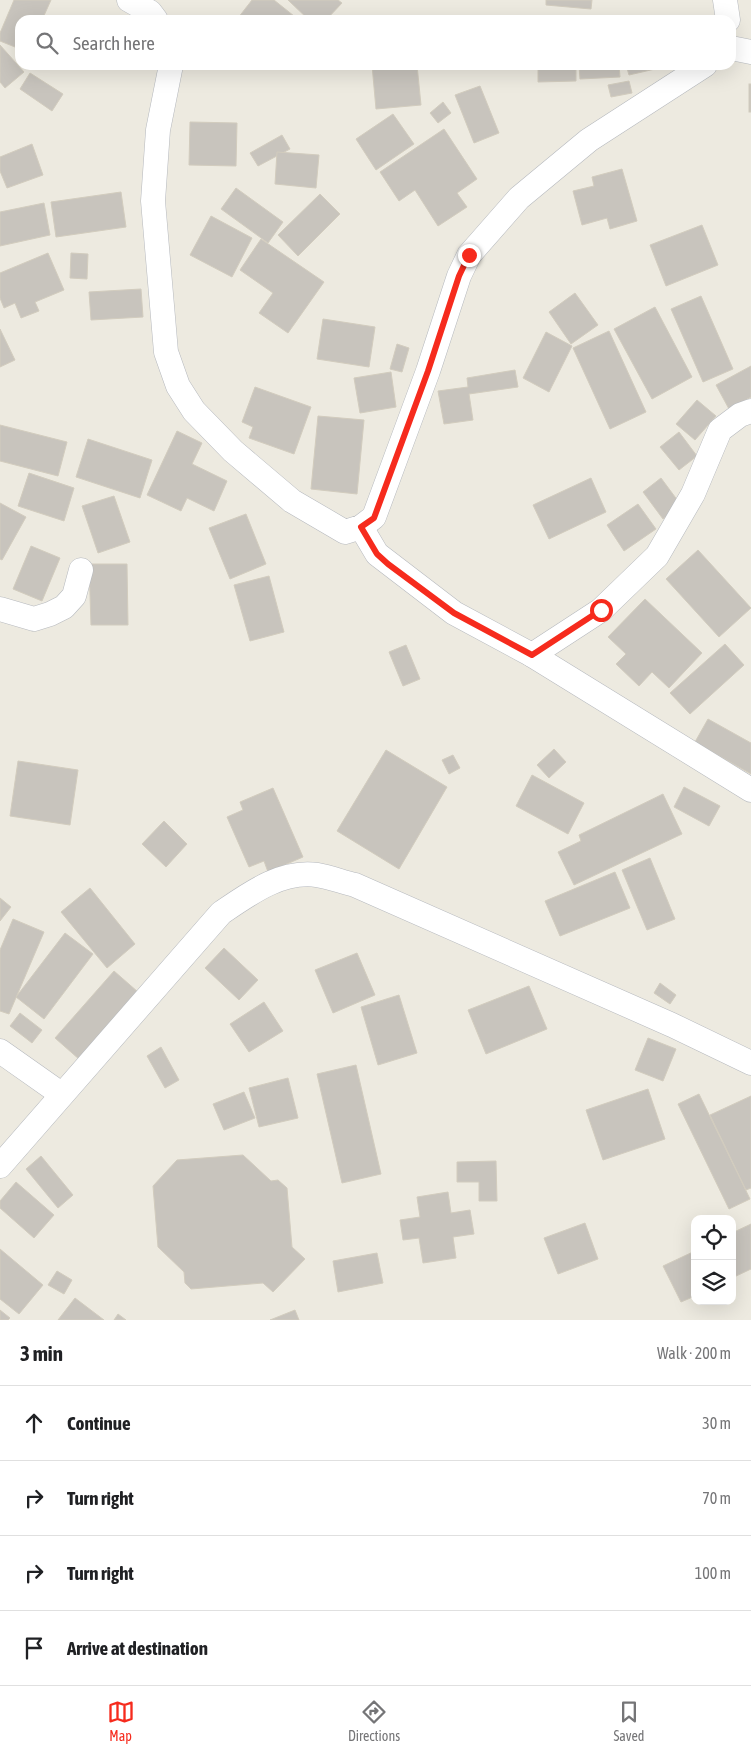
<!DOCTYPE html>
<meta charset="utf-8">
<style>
body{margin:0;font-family:"Asap Condensed",sans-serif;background:#f2f2f2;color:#202124}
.controls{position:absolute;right:15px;bottom:15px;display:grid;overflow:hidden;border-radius:10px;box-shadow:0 5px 20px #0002}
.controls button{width:45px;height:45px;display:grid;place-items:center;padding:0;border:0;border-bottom:1px solid #e0e0e0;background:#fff;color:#202124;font:25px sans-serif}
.stop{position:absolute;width:15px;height:15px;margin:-11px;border:4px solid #f62b1d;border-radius:50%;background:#fff}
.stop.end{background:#f62b1d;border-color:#fff;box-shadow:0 1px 5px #0008}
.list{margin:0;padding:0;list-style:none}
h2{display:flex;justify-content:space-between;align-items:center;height:65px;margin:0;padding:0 20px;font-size:21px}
h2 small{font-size:16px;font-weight:400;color:#757577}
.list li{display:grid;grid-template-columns:32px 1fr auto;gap:15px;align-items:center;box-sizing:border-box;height:75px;padding:0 20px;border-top:1px solid #e0e0e0}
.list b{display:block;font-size:19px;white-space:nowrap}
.list em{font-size:16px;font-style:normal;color:#757577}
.icon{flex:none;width:28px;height:28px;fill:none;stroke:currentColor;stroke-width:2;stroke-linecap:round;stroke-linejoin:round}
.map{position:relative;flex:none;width:751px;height:1320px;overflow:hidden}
.search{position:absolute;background:#fff;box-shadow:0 5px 20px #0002;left:15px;right:15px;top:15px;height:55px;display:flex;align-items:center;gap:12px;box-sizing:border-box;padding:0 18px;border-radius:15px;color:#757577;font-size:19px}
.sheet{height:365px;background:#fff}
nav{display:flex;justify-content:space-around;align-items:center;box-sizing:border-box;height:70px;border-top:1px solid #e0e0e0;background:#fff;font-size:14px;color:#757577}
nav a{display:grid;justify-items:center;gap:2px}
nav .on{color:#f62b1d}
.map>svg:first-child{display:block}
.building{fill:#c8c4bd;stroke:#d2ccbe}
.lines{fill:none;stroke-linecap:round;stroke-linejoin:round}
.minor-casing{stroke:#b6b9be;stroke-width:25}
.minor{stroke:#fff;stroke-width:24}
.route{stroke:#f62b1d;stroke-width:6}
</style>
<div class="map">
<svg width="751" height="1320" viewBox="0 0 751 1320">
<rect width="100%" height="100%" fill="#edeae0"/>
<g class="building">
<path d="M14,0H51L42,20H20V49L0,41V33Z"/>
<path d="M252,0H274L299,20H241L238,18Z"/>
<path d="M288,0H338L342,3L326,20H309Z"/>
<path d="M546,0H592L591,9L546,5Z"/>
<path d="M0,45L24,72L5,88L0,82Z"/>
<path d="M372,65H417L421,105L376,109Z"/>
<path d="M538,65H576V81L538,82Z"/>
<path d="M579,65H619L620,77L580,79Z"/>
<path d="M626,65H668V66L629,75Z"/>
<path d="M30,73L63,94L52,111L20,89Z"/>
<path d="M629,81L632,93L611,97L608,85Z"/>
<rect x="749" y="84" width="2" height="28"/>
<path d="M480,86L499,133L474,143L455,95Z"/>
<path d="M443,102L451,113L438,123L430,113Z"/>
<path d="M393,114L414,144L376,170L356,139Z"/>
<path d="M190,122L237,123L236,166L189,165Z"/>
<path d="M444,129L477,179L457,193L467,207L438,226L415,190L399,201L380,172Z"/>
<path d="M282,135L290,149L258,166L250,153Z"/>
<path d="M32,144L43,175L7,188L0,171V157Z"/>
<path d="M277,152L319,155L316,188L275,184Z"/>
<path d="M622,169L637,221L610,229L607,218L582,225L573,191L594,186L592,177Z"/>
<path d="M236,188L283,222L268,243L221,209Z"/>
<path d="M121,192L126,227L56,237L51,202Z"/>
<path d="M320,194L340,214L298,256L278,235Z"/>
<path d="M44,203L50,235L0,246V212Z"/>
<path d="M211,216L252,238L232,277L190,255Z"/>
<path d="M702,225L718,265L666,286L650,245Z"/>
<path d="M261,239L324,282L288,333L259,313L273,293L240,270Z"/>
<path d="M48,253L64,290L35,302L39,311L21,318L15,303L4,308L0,298V273Z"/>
<path d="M71,253L88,254L87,279L70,278Z"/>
<path d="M141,289L143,317L91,320L89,292Z"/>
<path d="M575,293L598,325L571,344L549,312Z"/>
<path d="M701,296L733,369L703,382L671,309Z"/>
<path d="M655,307L692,377L652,399L614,329Z"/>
<path d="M323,319L375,327L369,367L317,359Z"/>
<path d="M0,329L15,360L0,367Z"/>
<path d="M609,331L646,412L610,429L573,348Z"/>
<path d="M546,332L572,346L549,392L523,378Z"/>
<path d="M397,344L409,348L402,372L390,369Z"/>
<path d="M751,366V397L729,409L716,385Z"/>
<path d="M515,370L518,387L469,394L473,420L444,424L438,391L468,387L467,378Z"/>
<path d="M391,372L396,407L360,413L354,378Z"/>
<path d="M255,387L311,407L294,454L249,438L253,427L242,422Z"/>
<path d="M697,400L716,416L695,440L676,424Z"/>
<path d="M318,416L364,420L357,494L311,489Z"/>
<path d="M0,425L67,442L58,476L0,461Z"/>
<path d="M177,431L202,443L192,464L227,481L214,511L187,498L181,511L147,495Z"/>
<path d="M679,432L697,456L679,470L660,447Z"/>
<path d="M88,439L152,460L140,498L76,477Z"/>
<path d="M29,473L74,488L64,521L18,506Z"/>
<path d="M591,478L606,512L549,539L533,505Z"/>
<path d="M661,478L681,505L663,519L643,492Z"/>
<path d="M114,496L130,542L98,553L82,506Z"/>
<path d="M0,503L26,517L2,560L0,559Z"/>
<path d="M638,504L656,529L624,551L607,525Z"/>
<path d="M246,514L266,564L230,579L209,528Z"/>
<path d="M31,546L60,558L42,601L13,589Z"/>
<path d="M698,550L751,608L719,637L666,579Z"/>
<path d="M89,564H127L128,625H91Z"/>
<path d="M269,576L284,632L250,641L234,585Z"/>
<path d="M645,599L702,653L669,688L652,672L639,686L616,664L626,654L608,637Z"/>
<path d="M725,644L744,665L690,714L670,693Z"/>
<path d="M406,645L420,679L403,686L389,652Z"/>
<path d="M708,719L751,743V774L695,742Z"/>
<path d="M554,749L566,762L549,778L537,765Z"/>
<path d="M386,750L447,787L399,869L337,831Z"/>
<path d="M453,755L460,768L449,774L442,760Z"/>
<path d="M18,761L78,770L70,825L10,816Z"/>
<path d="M532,775L584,803L568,834L516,806Z"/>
<path d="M684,787L720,806L709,826L674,807Z"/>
<path d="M273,788L303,857L268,872L264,861L249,867L227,817L243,810L240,802Z"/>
<path d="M663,794L682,834L574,885L558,852L581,841L579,835Z"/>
<path d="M164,821L187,844L166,867L142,844Z"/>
<path d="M650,858L675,919L647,930L622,870Z"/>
<path d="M615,872L630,908L560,936L545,901Z"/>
<path d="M90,888L135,944L107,968L61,912Z"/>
<path d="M0,898L11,907L0,921Z"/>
<path d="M13,919L44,932L9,1014L0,1011V950Z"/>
<path d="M65,933L93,954L44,1019L16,997Z"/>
<path d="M224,948L258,980L239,1000L205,968Z"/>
<path d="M357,953L375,995L333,1013L315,970Z"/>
<path d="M114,971L138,992L80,1060L55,1038Z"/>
<path d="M660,983L676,995L670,1004L654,993Z"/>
<path d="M529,986L547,1029L486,1054L468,1010Z"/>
<path d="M399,995L417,1053L378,1065L361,1007Z"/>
<path d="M264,1002L283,1031L249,1052L230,1024Z"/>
<path d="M20,1013L42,1030L32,1043L10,1026Z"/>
<path d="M648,1038L676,1049L663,1081L635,1070Z"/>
<path d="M161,1047L179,1080L165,1088L147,1056Z"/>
<path d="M356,1065L381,1174L342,1183L317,1074Z"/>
<path d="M288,1078L298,1118L259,1127L249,1088Z"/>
<path d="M648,1089L665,1139L603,1160L586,1110Z"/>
<path d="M244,1092L255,1118L224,1130L213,1104Z"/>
<path d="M699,1094L750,1199L729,1209L678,1104Z"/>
<path d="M751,1096V1188L746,1190L710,1115Z"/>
<path d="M243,1155L271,1181L278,1180L287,1188L292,1247L305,1259L273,1292L263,1283L191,1289L185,1283L184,1272L158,1247L153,1186L177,1160Z"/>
<path d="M41,1156L73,1195L58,1208L26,1169Z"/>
<path d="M496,1161L497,1201H479V1182H457V1162Z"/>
<path d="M16,1182L54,1215L34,1238L0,1208V1201Z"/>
<path d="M448,1192L451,1213L470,1210L474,1234L453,1237L456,1258L423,1263L419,1238L403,1240L400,1220L420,1217L417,1197Z"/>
<path d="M585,1223L598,1259L558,1274L544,1238Z"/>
<path d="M751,1224V1269L732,1278V1233Z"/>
<path d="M0,1249L43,1285L19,1314L0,1299Z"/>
<path d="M695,1251V1296L681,1302L663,1266Z"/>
<path d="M377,1253L383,1283L338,1292L333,1261Z"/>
<path d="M57,1271L72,1280L64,1294L48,1285Z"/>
<path d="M75,1298L104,1320H58Z"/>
<path d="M0,1310L10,1318L8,1320H0Z"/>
<path d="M295,1310L299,1320H270Z"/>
<path d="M118,1314L126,1320H114Z"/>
</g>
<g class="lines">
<defs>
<g id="minor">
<path d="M129,0L150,12L156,20"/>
<path d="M725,0L728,20"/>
<path d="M731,48L751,52"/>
<path d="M171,65L158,130L153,201L166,352L178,386L194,411L233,451L292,501L345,532L361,527L374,517L428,371L459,276L469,255L519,198L589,140L705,65"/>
<path d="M361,527L377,554L454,613L532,655L751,790"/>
<path d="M0,609L34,619L50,614L64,607L74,596L81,570"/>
<path d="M532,655L601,610L657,556L693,494L720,430L740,415L751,411"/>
<path d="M0,1051L61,1094"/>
<path d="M0,1166L221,913C249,894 281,870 317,875C330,877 342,882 355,885L672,1025L751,1063"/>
</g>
</defs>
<use href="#minor" class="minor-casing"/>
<use href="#minor" class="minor"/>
</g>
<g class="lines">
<path class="route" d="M469,255L459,276L428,371L374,518L361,527L377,554L388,564L454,613L532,655L601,610"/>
</g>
</svg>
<div class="controls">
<button><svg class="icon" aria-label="locate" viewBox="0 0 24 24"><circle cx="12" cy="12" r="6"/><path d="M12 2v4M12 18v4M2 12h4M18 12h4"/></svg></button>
<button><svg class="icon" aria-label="layers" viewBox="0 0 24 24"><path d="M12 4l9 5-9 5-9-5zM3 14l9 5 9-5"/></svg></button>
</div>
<div class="stop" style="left:601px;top:610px"></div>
<div class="stop end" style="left:469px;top:255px"></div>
<div class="search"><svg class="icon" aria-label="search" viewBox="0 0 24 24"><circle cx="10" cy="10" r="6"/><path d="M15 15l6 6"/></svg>Search here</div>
</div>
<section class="sheet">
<h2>3 min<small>Walk · 200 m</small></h2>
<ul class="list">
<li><svg class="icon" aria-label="ahead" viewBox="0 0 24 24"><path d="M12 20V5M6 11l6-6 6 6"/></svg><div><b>Continue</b></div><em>30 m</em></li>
<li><svg class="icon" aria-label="right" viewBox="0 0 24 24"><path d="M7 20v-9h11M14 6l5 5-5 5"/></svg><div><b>Turn right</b></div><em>70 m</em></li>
<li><svg class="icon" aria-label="right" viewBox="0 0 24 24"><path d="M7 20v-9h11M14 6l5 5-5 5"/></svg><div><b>Turn right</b></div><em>100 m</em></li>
<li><svg class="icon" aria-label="arrive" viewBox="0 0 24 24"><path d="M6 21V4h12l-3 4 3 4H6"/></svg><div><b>Arrive at destination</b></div></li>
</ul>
</section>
<nav>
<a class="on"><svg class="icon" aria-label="map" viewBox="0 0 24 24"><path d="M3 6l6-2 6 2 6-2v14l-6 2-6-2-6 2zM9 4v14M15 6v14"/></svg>Map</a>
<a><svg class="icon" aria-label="directions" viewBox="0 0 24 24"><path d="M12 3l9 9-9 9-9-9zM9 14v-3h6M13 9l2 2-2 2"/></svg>Directions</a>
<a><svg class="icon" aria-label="saved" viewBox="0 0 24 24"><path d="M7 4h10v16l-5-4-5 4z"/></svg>Saved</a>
</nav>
